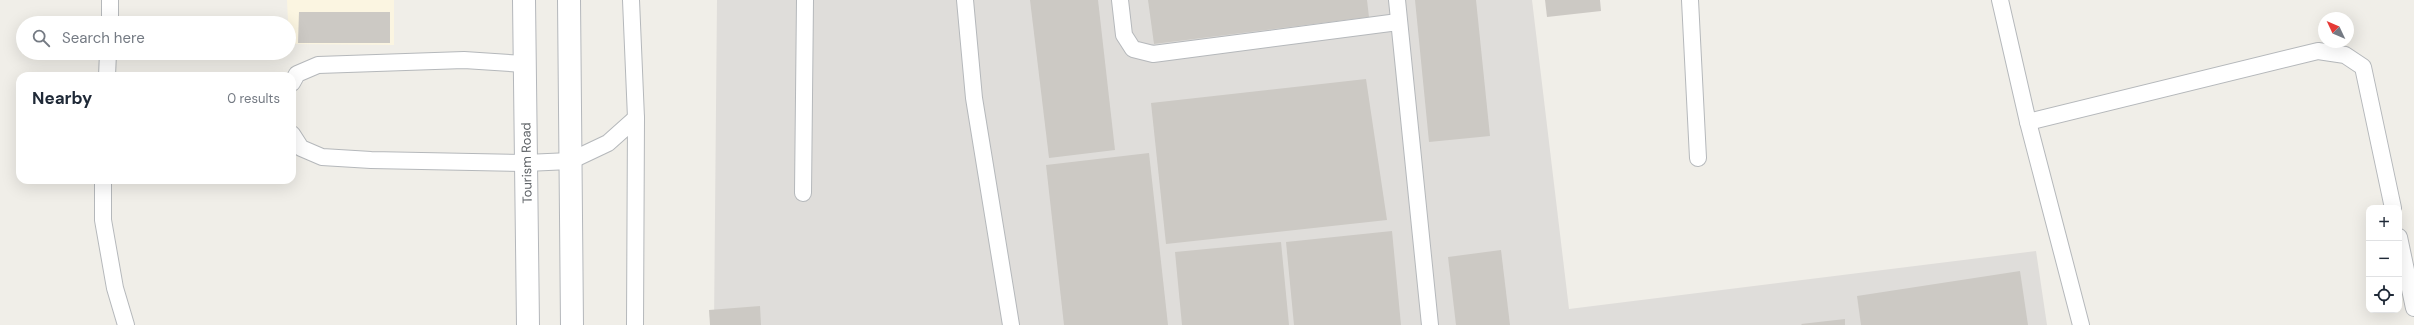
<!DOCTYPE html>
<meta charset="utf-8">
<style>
body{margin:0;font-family:"DM Sans",sans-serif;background:#f6f6f7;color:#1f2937}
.controls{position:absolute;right:12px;bottom:12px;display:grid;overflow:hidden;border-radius:8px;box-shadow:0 4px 16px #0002}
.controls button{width:36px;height:36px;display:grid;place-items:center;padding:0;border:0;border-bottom:1px solid #e0e1e3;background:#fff;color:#1f2937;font:20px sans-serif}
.compass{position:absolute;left:2318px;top:12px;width:36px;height:36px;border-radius:50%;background:#fff;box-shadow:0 4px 16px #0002;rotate:314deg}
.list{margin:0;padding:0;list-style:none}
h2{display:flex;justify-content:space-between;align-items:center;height:52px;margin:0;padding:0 16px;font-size:17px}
h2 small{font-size:13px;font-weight:400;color:#747a83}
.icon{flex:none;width:22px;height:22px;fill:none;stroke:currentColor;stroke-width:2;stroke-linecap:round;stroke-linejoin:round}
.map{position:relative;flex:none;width:2414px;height:325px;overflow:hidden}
.search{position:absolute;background:#fff;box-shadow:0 4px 16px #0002;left:16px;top:16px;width:280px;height:44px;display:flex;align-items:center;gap:10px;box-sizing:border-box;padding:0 14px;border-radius:22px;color:#747a83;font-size:15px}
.panel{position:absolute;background:#fff;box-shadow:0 4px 16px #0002;left:16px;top:72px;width:280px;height:112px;border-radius:12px}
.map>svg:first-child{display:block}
.commercial{fill:#fbf5e1}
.industrial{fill:#dfddda}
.building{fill:#ccc9c4}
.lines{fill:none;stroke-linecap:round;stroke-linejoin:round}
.service-casing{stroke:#b5b8bb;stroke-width:18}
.secondary-casing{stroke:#b4b7bb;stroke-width:24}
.service{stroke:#fff;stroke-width:16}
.secondary{stroke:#fff;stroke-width:22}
.labels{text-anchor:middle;stroke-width:3;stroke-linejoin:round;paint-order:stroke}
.street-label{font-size:13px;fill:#5f6367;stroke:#fff}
</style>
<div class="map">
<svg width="2414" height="325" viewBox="0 0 2414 325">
<rect width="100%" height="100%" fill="#f0eee8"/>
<path class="commercial" d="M287,0H394V45L289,44Z"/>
<path class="industrial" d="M717,0H1532L1569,309L2036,251L2047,325H714Z"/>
<g class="building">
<path d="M1030,0H1098L1115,150L1049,158Z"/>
<path d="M1148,0H1367L1369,17L1154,44Z"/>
<path d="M1415,0H1476L1490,136L1429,142Z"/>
<path d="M1545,0H1600L1601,11L1547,17Z"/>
<path d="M299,12H390V43H298Z"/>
<path d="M1366,79L1387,220L1166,244L1151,103Z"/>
<path d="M1149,153L1168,325H1064L1046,165Z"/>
<path d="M1392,231L1401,325H1294L1286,242Z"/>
<path d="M1281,242L1289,325H1182L1175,252Z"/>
<path d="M1501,250L1510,325H1456L1448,257Z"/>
<path d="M2020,271L2028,325H1861L1857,296Z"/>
<path d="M760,306L761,325H710L709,310Z"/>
<path d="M1845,319V325H1802L1801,324Z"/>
</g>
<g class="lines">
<defs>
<g id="service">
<path d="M631,0L636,118"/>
<path d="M965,0L974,98L1011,325"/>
<path d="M1120,0L1124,35L1133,49L1153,54L1398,22"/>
<path d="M1397,0L1430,325"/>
<path d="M1690,0L1698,158"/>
<path d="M2000,0L2028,122L2081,325"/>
<path d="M110,23V0"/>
<path d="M107,76L108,53"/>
<path d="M292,83L297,74L318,65L464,60L524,64"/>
<path d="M2028,122L2318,51L2345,55L2363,67L2393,208"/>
<path d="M292,134L301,148L322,157L371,160L526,163L570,161L608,143L636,118L635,325"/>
<path d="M103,180V220L115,288L126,325"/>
<path d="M803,193L805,0"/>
<path d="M2399,237L2414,308"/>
</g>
<g id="secondary">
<path d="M524,0L528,325"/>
<path d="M569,0L572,325"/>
</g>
</defs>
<use href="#service" class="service-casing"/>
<use href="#secondary" class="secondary-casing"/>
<use href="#service" class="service"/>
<use href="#secondary" class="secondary"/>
</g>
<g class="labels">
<g class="street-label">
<text transform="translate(526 163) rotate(-91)" y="5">Tourism Road</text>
</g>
</g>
</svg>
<div class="controls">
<button>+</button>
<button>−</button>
<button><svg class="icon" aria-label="locate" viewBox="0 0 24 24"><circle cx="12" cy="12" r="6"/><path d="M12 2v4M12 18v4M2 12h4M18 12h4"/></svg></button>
</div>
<svg class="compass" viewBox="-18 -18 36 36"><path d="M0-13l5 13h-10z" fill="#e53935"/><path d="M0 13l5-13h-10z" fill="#747a83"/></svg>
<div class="search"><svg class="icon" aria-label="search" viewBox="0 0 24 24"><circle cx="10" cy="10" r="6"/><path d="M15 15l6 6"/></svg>Search here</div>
<section class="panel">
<h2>Nearby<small>0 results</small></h2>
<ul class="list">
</ul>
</section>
</div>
